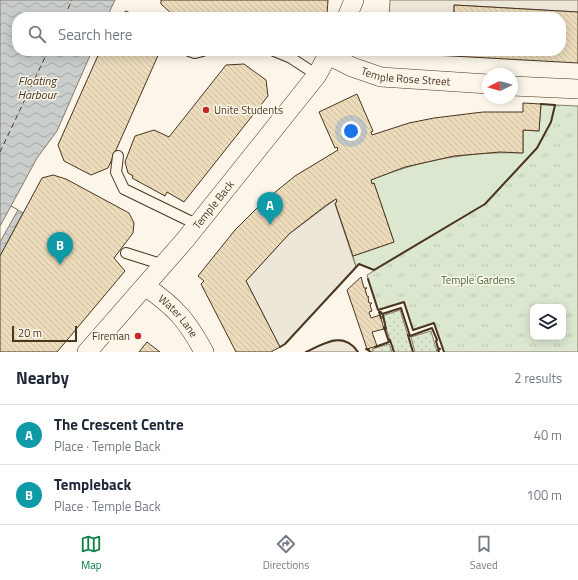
<!DOCTYPE html>
<meta charset="utf-8">
<style>
body{margin:0;font-family:"Titillium Web",sans-serif;background:#f2f2f3;color:#1f2937}
.controls{position:absolute;right:12px;bottom:12px;display:grid;overflow:hidden;border-radius:8px;box-shadow:0 2px 10px #0003}
.controls button{width:36px;height:36px;display:grid;place-items:center;padding:0;border:0;border-bottom:1px solid #e0e1e3;background:#fff;color:#1f2937;font:20px sans-serif}
.compass{position:absolute;left:482px;top:68px;width:36px;height:36px;border-radius:50%;background:#fff;box-shadow:0 2px 10px #0003;rotate:264deg}
.scale{position:absolute;left:12px;bottom:10px;width:65px;box-sizing:border-box;padding-left:4px;border:2px solid #4a3520;border-top:0;font-size:11px;line-height:14px;white-space:nowrap;color:#4a3520;-webkit-text-stroke:3px #fbf6e9;paint-order:stroke}
.you{position:absolute;left:351px;top:131px;width:14px;height:14px;margin:-10px;border:3px solid #fff;border-radius:50%;background:#1a73e8;box-shadow:0 0 0 6px #1a73e833}
.badge{display:grid;place-items:center;width:26px;height:26px;border-radius:50%;background:#0b8043;color:#fff;font-size:13px;font-weight:700}
.pin{position:absolute;translate:-50% -33px;filter:drop-shadow(0 1px 2px #0008)}
.pin::after{content:'';position:absolute;top:21px;width:14px;height:12px;background:inherit;clip-path:polygon(0 0,100% 0,50% 100%)}
.list{margin:0;padding:0;list-style:none}
h2{display:flex;justify-content:space-between;align-items:center;height:52px;margin:0;padding:0 16px;font-size:17px}
h2 small{font-size:13px;font-weight:400;color:#747a83}
.list li{display:grid;grid-template-columns:26px 1fr auto;gap:12px;align-items:center;box-sizing:border-box;height:60px;padding:0 16px;border-top:1px solid #e0e1e3}
.list b{display:block;font-size:15px;white-space:nowrap}
.list p{margin:0;font-size:13px;white-space:nowrap;color:#747a83}
.list em{font-size:13px;font-style:normal;color:#747a83}
.icon{flex:none;width:22px;height:22px;fill:none;stroke:currentColor;stroke-width:2;stroke-linecap:round;stroke-linejoin:round}
.map{position:relative;flex:none;width:578px;height:352px;overflow:hidden}
.search{position:absolute;background:#fff;box-shadow:0 2px 10px #0003;left:12px;right:12px;top:12px;height:44px;display:flex;align-items:center;gap:10px;box-sizing:border-box;padding:0 14px;border-radius:16px;color:#747a83;font-size:15px}
.sheet{height:172px;background:#fff}
nav{display:flex;justify-content:space-around;align-items:center;box-sizing:border-box;height:56px;border-top:1px solid #e0e1e3;background:#fff;font-size:11px;color:#747a83}
nav a{display:grid;justify-items:center;gap:2px}
nav .on{color:#0b8043}
.map>svg:first-child{display:block}
.grass{fill:url(#grass-dots);stroke:#887966}
.park{fill:url(#park-tufts);stroke:#887966;fill-rule:evenodd}
.garden{fill:#dce7d0;stroke:#887966}
.parking{fill:#ede7d9;stroke:#887966}
.water{fill:url(#water-waves);stroke:#887966}
.pier{fill:#fbf6e9;stroke:#887966}
.lines{fill:none;stroke-linecap:round;stroke-linejoin:round}
.ferry{stroke:#4a3520;stroke-width:1;stroke-dasharray:5 4;stroke-linecap:butt}
.building{fill:url(#building-back-hatch);stroke:#4a3520}
.lane-casing{stroke:#4a3520;stroke-width:12}
.street-casing{stroke:#4a3520;stroke-width:20}
.lane{stroke:#fbf6e9;stroke-width:10}
.street{stroke:#fbf6e9;stroke-width:19}
.wall{stroke:#4a3520;stroke-width:2}
.poi-dot{fill:#c62828;stroke:#fbf6e9;stroke-width:1.5}
.labels{text-anchor:middle;stroke-width:3;stroke-linejoin:round;paint-order:stroke}
.street-label{font-size:11px;fill:#4a3520;stroke:#fbf6e9}
.poi-label{font-size:11px;fill:#4a3520;stroke:#fbf6e9;text-anchor:start}
.park-label{font-size:11px;fill:#436837;stroke:#fbf6e9}
.water-label{font-size:12px;font-style:italic;fill:#4a3520;stroke:#fbf6e9}
</style>
<div class="map">
<svg width="578" height="352" viewBox="0 0 578 352">
<defs>
<pattern id="grass-dots" width="8" height="8" patternUnits="userSpaceOnUse"><rect width="8" height="8" fill="#dce7d0"/><path d="M2 2h.1M6 6h.1" fill="none" stroke="#bec7b2" stroke-width="1.8" stroke-linecap="round"/></pattern>
<pattern id="park-tufts" width="24" height="20" patternUnits="userSpaceOnUse"><rect width="24" height="20" fill="#dce7d0"/><path d="M3 7l-1-3M5 7V3M7 7l1-3M15 17l-1-3M17 17v-4M19 17l1-3" fill="none" stroke="#bec7b2"/></pattern>
<pattern id="water-waves" width="16" height="10" patternUnits="userSpaceOnUse"><rect width="16" height="10" fill="#c9cecd"/><path d="M0 5q4-4 8 0t8 0" fill="none" stroke="#a5a8a6"/></pattern>
<pattern id="building-back-hatch" width="6" height="6" patternUnits="userSpaceOnUse"><rect width="6" height="6" fill="#ecdcbc"/><path d="M-1 5l2 2M0 0l6 6M5-1l2 2" fill="none" stroke="#ccbda1"/></pattern>
</defs>
<rect width="100%" height="100%" fill="#fbf6e9"/>
<g class="grass">
<path d="M400,310L413,352H394L382,316Z"/>
<path d="M431,331L437,352H415L411,337Z"/>
<path d="M389,344L392,352H373L372,349Z"/>
</g>
<path class="park" d="M555,105L578,106V352H444L434,323L413,330L404,302L378,310L367,275L485,204L551,122ZM533,307H563V337H533Z"/>
<path class="garden" d="M541,104L555,105L551,122L537,148L485,204L374,270L359,264L356,267L353,256L394,242L374,183L372,184L371,180C420,160 470,151 523,153V130L539,131Z"/>
<g class="parking">
<path d="M390,0H578V12L454,5V17H389Z"/>
<path d="M387,51H430V55L387,53Z"/>
<path d="M336,199L337,202L335,204L356,267L285,344L280,347L246,281L289,234Z"/>
<path d="M332,340H343L350,343L358,352H306Z"/>
</g>
<path class="water" d="M0,0H115L107,17H17V51H92L57,131L37,158L11,206L23,213L0,256Z"/>
<path class="pier" d="M11,206L18,210L0,242V226Z"/>
<g class="lines">
<g class="ferry">
<path d="M64,17L72,0"/>
<path d="M0,152L48,51"/>
</g>
</g>
<g class="building">
<path d="M161,0H328L327,15L325,17H245L172,14L161,4Z"/>
<path d="M454,5L578,12V63L452,56V51H561V17H454Z"/>
<path d="M126,11L139,17H118Z"/>
<path d="M100,51H160L108,168L91,175L64,161L58,145Z"/>
<path d="M430,51H452V56L430,55Z"/>
<path d="M244,64L266,80L268,96L184,202L167,192L165,196L132,178L133,176L128,173L125,162L135,136L154,130L169,137L226,65Z"/>
<path d="M357,94L373,131L371,132L372,135L409,123L434,118L483,112H523V103L541,104L539,131L523,130V153L500,152L454,156L405,167L371,180L372,184L374,183L394,242L353,256L335,203L337,202L336,199L325,206L289,234L246,281L280,347L271,352H236L201,284L204,281L198,276L235,230L263,202L295,176L338,150L337,147L335,148L319,112Z"/>
<path d="M53,175L66,179L129,213L134,223L133,233L114,258L125,271L57,352H0V256L42,178Z"/>
<path d="M361,277L364,288H367L365,289L367,296L369,297H368L369,303H372L370,305L372,311L369,312L371,318L380,315L384,329L372,332L377,346L367,349L347,290Z"/>
<path d="M147,342L160,352H139Z"/>
</g>
<g class="lines">
<defs>
<g id="lane">
<path d="M189,51L195,53L203,51"/>
<path d="M274,51L291,58L317,75"/>
<path d="M118,156L116,172L124,189L198,225"/>
<path d="M126,253L164,265"/>
</g>
<g id="street">
<path d="M347,17L354,0"/>
<path id="s1" d="M328,55L352,67L381,77L488,84"/>
<path d="M512,86L578,89"/>
<path id="s2" d="M145,286C175,307 187,320 204,352"/>
<path id="s3" d="M87,352L185,240L317,75L330,51"/>
</g>
</defs>
<use href="#lane" class="lane-casing"/>
<use href="#street" class="street-casing"/>
<use href="#lane" class="lane"/>
<use href="#street" class="street"/>
<g class="wall">
<path d="M368,279L378,310L404,302L413,330L434,323L444,352"/>
<path d="M383,315L386,329"/>
<path d="M381,318L379,312H381L382,314L401,308L410,336L432,328L437,340L436,341L438,348L440,349L438,350L439,352"/>
<path d="M408,335L413,352"/>
<path d="M390,340L394,352"/>
<path d="M280,347L285,344L359,264L374,270L485,204L537,148L551,122L555,105L541,104"/>
<path d="M375,347L389,342L384,327"/>
<path d="M369,349H366L371,352"/>
<path d="M306,352C324,343 344,331 358,352"/>
</g>
</g>
<g class="poi-dot">
<circle cx="206" cy="110" r="4"/>
<circle cx="138" cy="336" r="4"/>
</g>
<g class="labels">
<g class="street-label">
<text dy="4" stroke="none"><textPath href="#s1" startOffset="82">Temple Rose Street</textPath></text>
<text dy="4" stroke="none"><textPath href="#s3" startOffset="194">Temple Back</textPath></text>
<text dy="4" stroke="none"><textPath href="#s2" startOffset="45">Water Lane</textPath></text>
</g>
<g class="poi-label">
<text x="214" y="114">Unite Students</text>
<text x="130" y="340" text-anchor="end">Fireman</text>
</g>
<g class="park-label">
<text x="478" y="284">Temple Gardens</text>
</g>
<g class="water-label">
<text x="37" y="85">Floating<tspan x="37" dy="14">Harbour</tspan></text>
</g>
</g>
</svg>
<div class="controls">
<button><svg class="icon" aria-label="layers" viewBox="0 0 24 24"><path d="M12 4l9 5-9 5-9-5zM3 14l9 5 9-5"/></svg></button>
</div>
<svg class="compass" viewBox="-18 -18 36 36"><path d="M0-13l5 13h-10z" fill="#e53935"/><path d="M0 13l5-13h-10z" fill="#747a83"/></svg>
<div class="scale">20 m</div>
<div class="you"></div>
<div class="pin badge" style="left:270px;top:225px;background:#0f9aa8">A</div>
<div class="pin badge" style="left:60px;top:265px;background:#0f9aa8">B</div>
<div class="search"><svg class="icon" aria-label="search" viewBox="0 0 24 24"><circle cx="10" cy="10" r="6"/><path d="M15 15l6 6"/></svg>Search here</div>
</div>
<section class="sheet">
<h2>Nearby<small>2 results</small></h2>
<ul class="list">
<li><span class="badge" style="background:#0f9aa8">A</span><div><b>The Crescent Centre</b><p>Place · Temple Back</p></div><em>40 m</em></li>
<li><span class="badge" style="background:#0f9aa8">B</span><div><b>Templeback</b><p>Place · Temple Back</p></div><em>100 m</em></li>
</ul>
</section>
<nav>
<a class="on"><svg class="icon" aria-label="map" viewBox="0 0 24 24"><path d="M3 6l6-2 6 2 6-2v14l-6 2-6-2-6 2zM9 4v14M15 6v14"/></svg>Map</a>
<a><svg class="icon" aria-label="directions" viewBox="0 0 24 24"><path d="M12 3l9 9-9 9-9-9zM9 14v-3h6M13 9l2 2-2 2"/></svg>Directions</a>
<a><svg class="icon" aria-label="saved" viewBox="0 0 24 24"><path d="M7 4h10v16l-5-4-5 4z"/></svg>Saved</a>
</nav>
